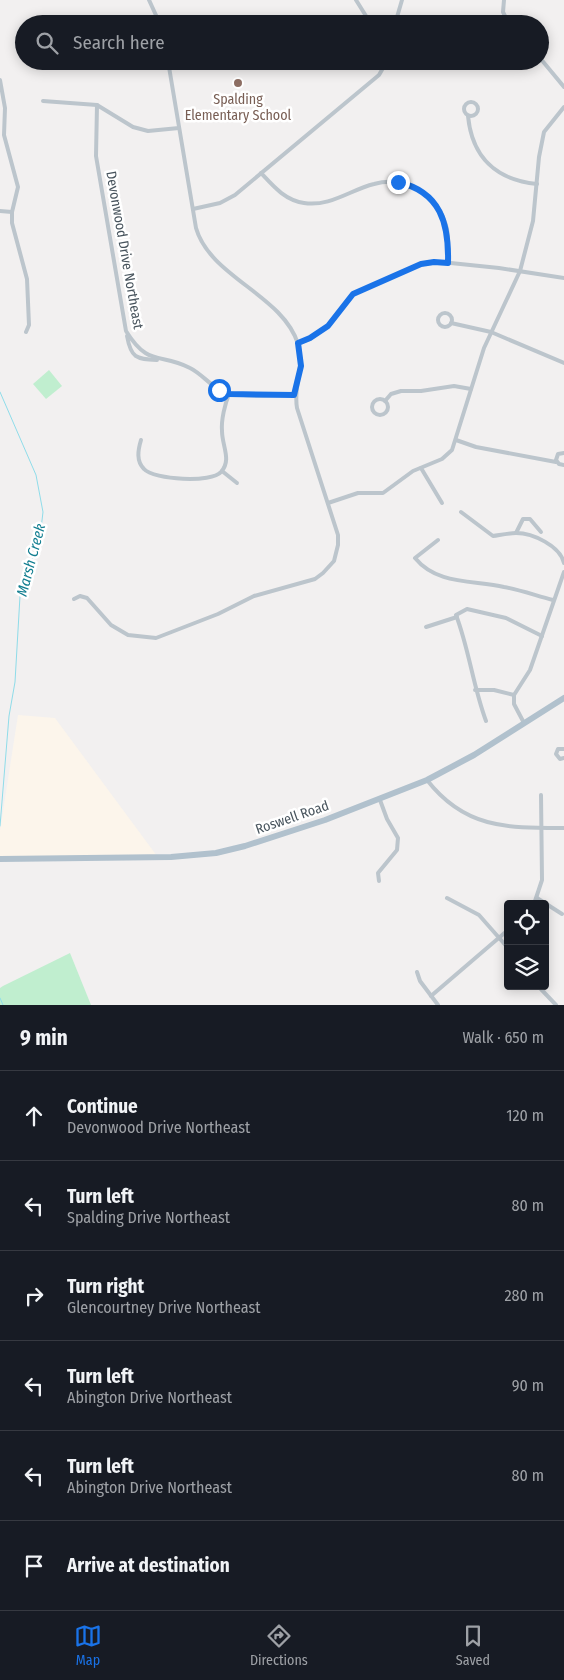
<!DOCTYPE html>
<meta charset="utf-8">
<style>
body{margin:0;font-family:"Fira Sans Condensed",sans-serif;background:#20242c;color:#f1f3f6}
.controls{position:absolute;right:15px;bottom:15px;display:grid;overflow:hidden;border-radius:5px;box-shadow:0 2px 12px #0003}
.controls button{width:45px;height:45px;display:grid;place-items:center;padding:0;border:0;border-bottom:1px solid #363941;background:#171b24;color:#f1f3f6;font:25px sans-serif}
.stop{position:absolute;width:15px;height:15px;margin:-11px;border:4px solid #1a73e8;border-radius:50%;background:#fff}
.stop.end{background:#1a73e8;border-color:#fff;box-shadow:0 1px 5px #0008}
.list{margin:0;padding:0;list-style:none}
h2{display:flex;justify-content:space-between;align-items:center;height:65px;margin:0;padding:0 20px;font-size:21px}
h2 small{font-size:16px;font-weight:400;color:#9ea1a6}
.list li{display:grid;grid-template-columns:32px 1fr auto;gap:15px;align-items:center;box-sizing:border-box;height:90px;padding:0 20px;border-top:1px solid #363941}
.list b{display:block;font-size:19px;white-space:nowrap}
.list p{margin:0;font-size:16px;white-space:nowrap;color:#9ea1a6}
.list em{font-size:16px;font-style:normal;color:#9ea1a6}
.icon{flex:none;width:28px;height:28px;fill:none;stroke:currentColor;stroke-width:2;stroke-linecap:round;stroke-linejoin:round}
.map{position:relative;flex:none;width:564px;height:1005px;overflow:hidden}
.search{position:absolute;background:#171b24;box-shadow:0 2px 12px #0003;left:15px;right:15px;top:15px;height:55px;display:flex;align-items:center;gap:12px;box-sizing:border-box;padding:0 18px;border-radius:28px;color:#9ea1a6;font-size:19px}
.sheet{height:605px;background:#171b24}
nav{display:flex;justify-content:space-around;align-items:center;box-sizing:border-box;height:70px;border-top:1px solid #363941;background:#171b24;font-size:14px;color:#9ea1a6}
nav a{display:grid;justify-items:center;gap:2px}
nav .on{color:#1a73e8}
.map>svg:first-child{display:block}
.commercial{fill:#fcf5eb}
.green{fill:#c0eecf}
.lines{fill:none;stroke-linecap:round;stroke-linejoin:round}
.stream{stroke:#8fdce9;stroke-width:1}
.minor{stroke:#bcc5cc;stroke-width:4}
.primary{stroke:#b1c1cd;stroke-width:6}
.route{stroke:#1a73e8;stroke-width:6}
.education-dot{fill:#8d6e63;stroke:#fff;stroke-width:2}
.labels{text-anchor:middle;stroke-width:5;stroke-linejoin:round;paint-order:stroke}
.education-label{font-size:14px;fill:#785e54;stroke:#fff}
.street-label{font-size:14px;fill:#48545d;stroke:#fff}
.water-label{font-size:15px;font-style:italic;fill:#127e90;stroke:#fff}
</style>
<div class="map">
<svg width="564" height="1005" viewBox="0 0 564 1005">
<rect width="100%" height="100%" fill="#f2f0f0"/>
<path class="commercial" d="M18,715L55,718L157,856H0V831Z"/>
<g class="green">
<path d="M49,370L62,386L46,399L33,384Z"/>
<path d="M70,953L91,1005H0V988L3,986Z"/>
</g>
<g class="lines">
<g class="stream">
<path d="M0,392L36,475L43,512L40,537L20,596L15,682L9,716L0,826"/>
<path d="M0,998L3,1005"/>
</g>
<g class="minor">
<path d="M149,0L160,24"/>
<path d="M356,0L371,24"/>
<path d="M504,0L503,12L509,24"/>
<path d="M395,24L402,0"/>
<path d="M540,58L564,87"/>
<path d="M0,80L5,108L4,135L18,187L12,212V223L27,279L29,325L26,332"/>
<path d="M43,101L97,105L133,127L148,131L179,128"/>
<circle cx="471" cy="109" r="7"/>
<path d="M97,105L96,156L126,331C149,368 160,352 190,368C204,375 213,390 229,393C247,398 275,394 294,395"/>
<path d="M468,116C472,157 496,180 537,184"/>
<path d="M261,173C274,187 285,200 304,203C330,207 350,190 374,184C406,175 439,196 447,229C449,240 448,251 448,263"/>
<path d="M193,209L220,203L235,195L379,75L387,61"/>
<path d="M0,211L12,212"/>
<circle cx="445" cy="320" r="7"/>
<path d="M451,323L491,332L564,363"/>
<path d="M127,336C131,358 136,359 157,360"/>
<path d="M298,343L310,339L328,326L353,294L421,264L441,262L499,268L564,278"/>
<circle cx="380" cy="407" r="8"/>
<path d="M385,401L391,394L401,391H421L454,386L471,389"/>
<path d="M141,440C138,450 136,461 144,469C154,480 212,483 221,472C232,460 222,446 222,431C221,420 225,404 229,394"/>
<path d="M456,440L476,447L556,462"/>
<path d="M564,453L558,454L556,460L559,464L564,465"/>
<path d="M421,468L442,503"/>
<path d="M222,471L237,483"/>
<path d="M328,503L358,493H383L413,471L442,459L452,450L484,348L520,271L533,221L539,157L544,132L564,107"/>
<path d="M461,512L493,536C500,535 509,533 516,533C533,533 560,546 564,563"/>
<path d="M516,533L523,519H530L541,532"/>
<path d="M438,540L415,558C437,585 473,580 504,587C521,590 537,596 553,600"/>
<path d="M74,599L80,596L87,598L111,625L128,635L156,638L218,614L254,596L315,579L323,573L334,561L338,545V535L297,408C293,386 305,366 298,344C283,295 210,277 196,228L168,61"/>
<path d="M426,627L457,617"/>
<path d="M475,690H494L514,695"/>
<path d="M486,721C473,686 469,649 456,615L467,609L506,618L542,636"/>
<path d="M524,723L514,704V695L530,670L564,572"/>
<path d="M564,749H558L556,754L560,759L564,758"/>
<path d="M427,780C465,829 508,828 564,828"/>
<path d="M379,881L378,873L397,850L398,838L387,819L380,800"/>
<path d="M447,898L479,915L508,948"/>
<path d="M537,898L562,914"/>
<path d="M534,904L542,880L541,795"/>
<path d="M417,972L420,981L438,1005"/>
<path d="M538,986L556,1005"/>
<path d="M431,996L508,930"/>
</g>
<path class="primary" d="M0,859L171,857L216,853L245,846L325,820L427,780L474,755L564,698"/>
</g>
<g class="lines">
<path class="route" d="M219,390L229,394L294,395L301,366L298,343L310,338L328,326L353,294L421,264L434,262L448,263C449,224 441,192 398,182"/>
</g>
<circle class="education-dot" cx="238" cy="83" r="5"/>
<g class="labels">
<g class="education-label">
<text x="238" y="104">Spalding<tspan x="238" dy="16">Elementary School</tspan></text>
</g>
<g class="street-label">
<text transform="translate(125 250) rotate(80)" y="5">Devonwood Drive Northeast</text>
<text transform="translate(292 817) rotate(-19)" y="5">Roswell Road</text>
</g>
<g class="water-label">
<text transform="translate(31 560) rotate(-75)" y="5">Marsh Creek</text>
</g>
</g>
</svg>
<div class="controls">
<button><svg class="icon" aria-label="locate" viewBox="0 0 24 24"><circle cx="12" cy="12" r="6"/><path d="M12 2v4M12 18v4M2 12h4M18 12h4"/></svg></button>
<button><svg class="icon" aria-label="layers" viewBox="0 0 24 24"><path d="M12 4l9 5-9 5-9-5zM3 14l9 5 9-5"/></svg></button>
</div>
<div class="stop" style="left:219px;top:390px"></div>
<div class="stop end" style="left:398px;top:182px"></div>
<div class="search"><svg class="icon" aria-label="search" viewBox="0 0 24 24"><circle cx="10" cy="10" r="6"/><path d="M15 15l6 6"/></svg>Search here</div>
</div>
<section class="sheet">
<h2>9 min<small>Walk · 650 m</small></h2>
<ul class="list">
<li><svg class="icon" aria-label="ahead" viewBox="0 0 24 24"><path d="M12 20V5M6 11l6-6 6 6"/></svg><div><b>Continue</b><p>Devonwood Drive Northeast</p></div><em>120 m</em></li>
<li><svg class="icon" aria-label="left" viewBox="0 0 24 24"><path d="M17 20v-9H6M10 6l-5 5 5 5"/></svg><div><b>Turn left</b><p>Spalding Drive Northeast</p></div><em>80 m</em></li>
<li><svg class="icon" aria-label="right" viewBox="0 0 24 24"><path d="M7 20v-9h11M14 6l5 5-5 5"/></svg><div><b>Turn right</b><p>Glencourtney Drive Northeast</p></div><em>280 m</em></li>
<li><svg class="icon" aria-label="left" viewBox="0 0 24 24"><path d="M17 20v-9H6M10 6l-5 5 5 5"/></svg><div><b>Turn left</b><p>Abington Drive Northeast</p></div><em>90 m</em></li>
<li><svg class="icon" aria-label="left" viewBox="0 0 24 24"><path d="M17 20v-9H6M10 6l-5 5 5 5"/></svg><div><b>Turn left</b><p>Abington Drive Northeast</p></div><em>80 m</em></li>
<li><svg class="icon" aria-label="arrive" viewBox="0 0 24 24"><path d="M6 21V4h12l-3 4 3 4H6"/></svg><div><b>Arrive at destination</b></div></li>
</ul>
</section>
<nav>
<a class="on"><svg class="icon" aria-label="map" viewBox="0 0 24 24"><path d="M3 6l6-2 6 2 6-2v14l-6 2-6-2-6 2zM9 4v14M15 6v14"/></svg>Map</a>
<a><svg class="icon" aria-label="directions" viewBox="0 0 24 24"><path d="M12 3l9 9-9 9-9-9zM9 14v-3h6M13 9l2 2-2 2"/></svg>Directions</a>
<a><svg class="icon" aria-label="saved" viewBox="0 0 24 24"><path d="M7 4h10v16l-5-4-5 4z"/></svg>Saved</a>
</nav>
